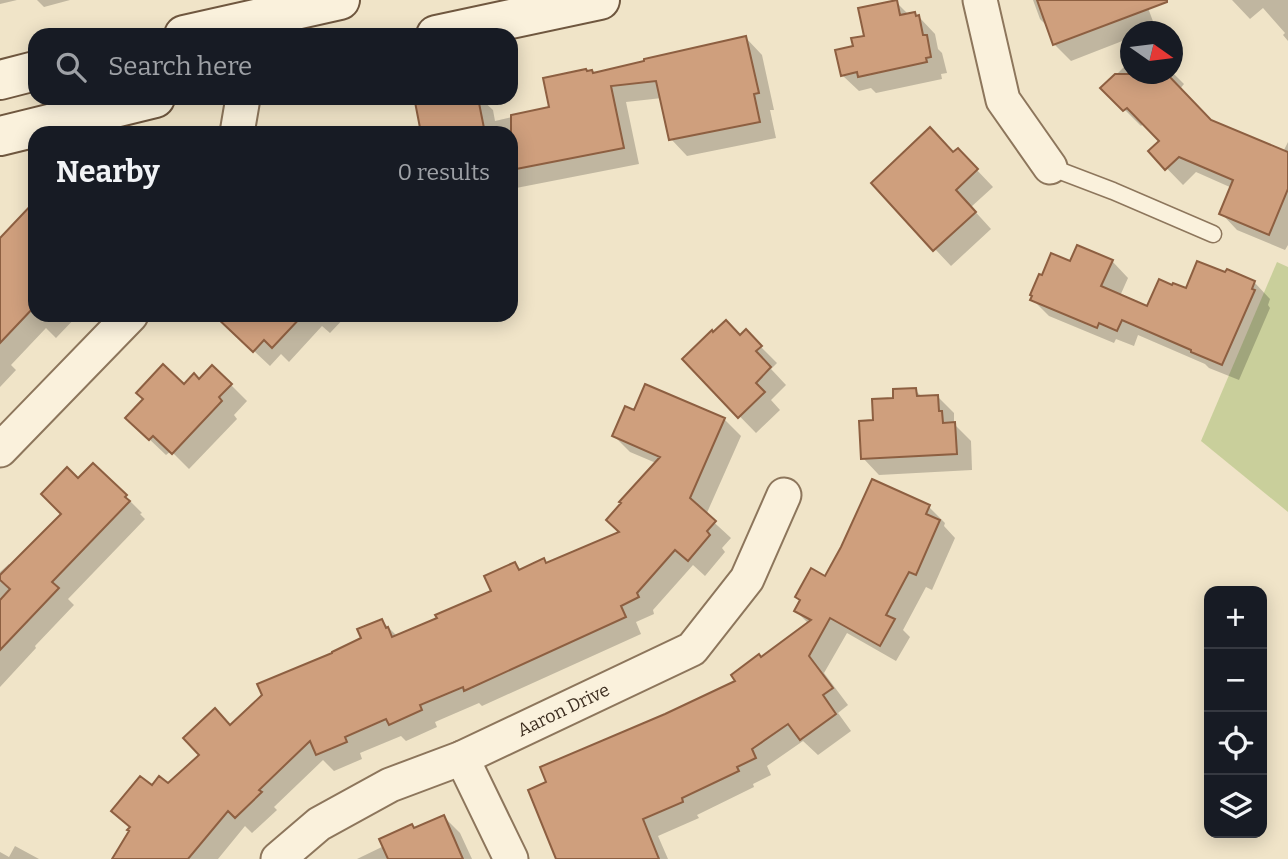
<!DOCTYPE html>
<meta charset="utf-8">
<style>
body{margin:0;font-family:Bitter,serif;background:#242831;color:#f1f3f6}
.controls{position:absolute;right:21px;bottom:21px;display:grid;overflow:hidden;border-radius:14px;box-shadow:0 4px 18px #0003}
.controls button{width:63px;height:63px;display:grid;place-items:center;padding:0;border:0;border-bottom:2px solid #363941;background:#171b24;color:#f1f3f6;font:35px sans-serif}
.compass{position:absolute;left:1120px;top:21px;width:63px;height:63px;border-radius:50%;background:#171b24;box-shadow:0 4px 18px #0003;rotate:104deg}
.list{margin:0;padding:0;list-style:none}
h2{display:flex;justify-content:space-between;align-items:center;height:91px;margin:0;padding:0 28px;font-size:30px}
h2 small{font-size:23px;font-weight:400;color:#9ea1a6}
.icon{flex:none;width:38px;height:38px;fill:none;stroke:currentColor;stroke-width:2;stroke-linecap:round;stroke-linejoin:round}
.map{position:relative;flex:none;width:1288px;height:859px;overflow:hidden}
.search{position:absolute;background:#171b24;box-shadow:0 4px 18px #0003;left:28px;top:28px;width:490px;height:77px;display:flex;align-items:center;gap:18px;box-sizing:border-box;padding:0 24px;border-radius:21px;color:#9ea1a6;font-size:26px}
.panel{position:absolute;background:#171b24;box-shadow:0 4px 18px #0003;left:28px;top:126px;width:490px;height:196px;border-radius:21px}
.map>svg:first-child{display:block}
.green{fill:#c9cf9b}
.shadow{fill:#0003}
.building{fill:#cf9f7d;stroke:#8d5f41;stroke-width:2}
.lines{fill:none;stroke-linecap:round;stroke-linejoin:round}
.lane-casing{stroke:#8d765c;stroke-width:19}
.street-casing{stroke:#8d765c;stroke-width:37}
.secondary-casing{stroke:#6f573f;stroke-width:42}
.lane{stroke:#faf1dc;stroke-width:16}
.street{stroke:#faf1dc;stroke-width:33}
.secondary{stroke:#faf1dc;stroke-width:38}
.labels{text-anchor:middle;stroke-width:7;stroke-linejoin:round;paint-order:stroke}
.street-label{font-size:18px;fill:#3d2e20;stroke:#f7eed8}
</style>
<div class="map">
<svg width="1288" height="859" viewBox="0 0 1288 859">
<rect width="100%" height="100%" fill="#f0e4c8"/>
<path class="green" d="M1277,262L1288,267V512L1201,441Z"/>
<g class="shadow">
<path d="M0,0H17L0,4Z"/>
<path d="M37,0H70L44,7Z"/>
<path d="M1033,0H1145L1154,24L1130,32V38L1071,61L1054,44L1048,27L1040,19Z"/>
<path d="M1232,0H1288V41L1283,35L1285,33L1263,8L1250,19Z"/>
<path d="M896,2L909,15L914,14L919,17L935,34L938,49L942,53L947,73L941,74L942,79L876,93L871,88L859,91L842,75L855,47L866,37Z"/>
<path d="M746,38L762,55L774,110H770L776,138L687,156L671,139L662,98L626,102L639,164L511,189V133H423L439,98H480L493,110L495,121L552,108L592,72L595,74Z"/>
<path d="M1130,61V74L1172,72L1184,84L1180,89L1212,122L1283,152L1288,142V245L1285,250L1237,230L1221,213L1232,188L1196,172L1183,185L1150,151L1161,141L1144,123L1141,126L1103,88Z"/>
<path d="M954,154L974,167L993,187L971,207L991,229L951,266L935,249Z"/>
<path d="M35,200V315H78L56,338L46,328L11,365L16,370L0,387V269L28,211L27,209Z"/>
<path d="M1112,261L1128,278L1120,296L1148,309L1186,290L1254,282L1270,299L1268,305L1270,308L1239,380L1209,368L1205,364L1138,335L1134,346L1116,339L1114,343L1049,316L1032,299L1071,263Z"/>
<path d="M216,315H347L330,333L322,326L289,362L281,354L270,366Z"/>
<path d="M746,332L777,363L771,369L786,385L771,400L780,410L756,433L684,359L741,337Z"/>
<path d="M213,367L247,401L234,415L237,419L189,469L171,451L166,455L127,418L184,386L199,381Z"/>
<path d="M646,386L724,419L741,436L706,515L731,538L722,548L725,552L705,576L693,565L653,610L654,614L636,622L641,634L482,706L479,703L435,722L437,727L406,741L401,736L360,753L362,759L334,771L323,760L274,807L277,810L252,833L245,826L218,859H114L131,829L113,811L152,788L168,785L231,727L364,639L382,621L397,636L439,619L493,592L515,564L522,571L544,560L548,565L621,533L656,463L630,452L614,436L635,413Z"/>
<path d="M915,390L923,398L938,397L954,413V424L971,441L972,470L879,475L863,458L875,422L895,399Z"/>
<path d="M78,480L125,496L142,513L140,514L145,519L68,599L74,605L35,646L36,648L0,687V572L9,564L11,566L63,514Z"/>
<path d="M929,507L945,523L944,526L955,538L932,590L926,587L903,630L910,637L896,661L847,633L824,673L848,705L838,713L851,731L818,755L803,741L767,766L771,775L753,784L754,787L697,815L699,818L658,836L668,859H563L666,716L738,681L762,659L809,624L796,611L826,578Z"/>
<path d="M444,817L460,833L472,859H357Z"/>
<path d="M15,846L39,859H0V852L9,857Z"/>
</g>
<g class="building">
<path d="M897,0L900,15L915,12L916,16L919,15L923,35H927L931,57L926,58L927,62L858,77L857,72L841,76L835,50L853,46L851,38L864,36L858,8Z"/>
<path d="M1037,0H1167V2L1053,45Z"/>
<path d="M746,36L759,93L754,94L760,122L669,140L656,81L611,86L624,148L511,170V115L549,107L543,78L586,69L587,71L592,70L593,73L644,61V59Z"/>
<path d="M1115,74H1167L1211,120L1288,152V189L1269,235L1219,214L1233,180L1179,157L1165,170L1148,151L1159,141L1127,108L1123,111L1100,88Z"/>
<path d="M431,98H478L485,133H421L415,102Z"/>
<path d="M930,127L953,152L958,148L978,169L956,190L976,212L933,251L871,183Z"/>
<path d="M35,201V306L0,343V238Z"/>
<path d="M1077,245L1113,260L1101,286L1147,306L1159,279L1172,285L1173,283L1186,288L1197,261L1225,272L1227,269L1255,281L1252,289L1255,290L1222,365L1191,352V350L1122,320L1117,331L1099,323L1097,328L1030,300L1032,296L1030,295L1039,274L1042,275L1051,253L1070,261Z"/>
<path d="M214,315H303L272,348L264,340L253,352Z"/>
<path d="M726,320L740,335L746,329L762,346L756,351L771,367L756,383L765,392L738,418L682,359L712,330L713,332Z"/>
<path d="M163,364L184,384L194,373L199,379L212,365L232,384L219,397L222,401L172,454L153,436L149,440L125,418L143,399L136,393Z"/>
<path d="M645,384L725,418L690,498L716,521L707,531L710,535L688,561L675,550L637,593L639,597L621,606L626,617L464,691L463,687L420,705L422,710L389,725L386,719L345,737L347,742L316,755L310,741L259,790L262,792L235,818L228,811L188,859H112L129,831L127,830L130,827L111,811L140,776L152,785L159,776L168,783L199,755L183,738L215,708L230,725L262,695L257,684L332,653V652L361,638L357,629L382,619L386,628L388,627L392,637L437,618L435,615L491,591L484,576L515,562L519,570L544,558L546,563L619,532L606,520L621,503L619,502L660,457L612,436L625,406L634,410Z"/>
<path d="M916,388L917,396L938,395L939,411H942L943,423L955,422L957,454L861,459L859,421L873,420L872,399L893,398V389Z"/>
<path d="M93,463L127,495L125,497L130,501L52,582L59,588L0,650V600L10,589L0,580V575L61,514L41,494L67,467L78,478Z"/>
<path d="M872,479L930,505L926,514L940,520L916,575L909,572L886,615L895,619L880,646L830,618L809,656L833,688L823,695L836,714L800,740L788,724L752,749L756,758L737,767L739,771L682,798L683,802L643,819L659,859H556L528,790L546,782L540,767L665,714L735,681L731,675L759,654L761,657L811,620L794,611L800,600L795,597L811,568L825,576L841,547Z"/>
<path d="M444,815L463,859H388L379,839L412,824L414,828Z"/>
</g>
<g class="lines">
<defs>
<path id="lane" d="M1050,167L1113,191L1213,234"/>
<g id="street">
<path d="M980,0L1003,100L1050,167"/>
<path d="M237,133L243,98"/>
<path d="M0,450L131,315"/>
<path d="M462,758L511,859"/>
<path id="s1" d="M278,859L319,824L390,785L462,758L692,649L747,579L784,495"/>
</g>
<g id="secondary">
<path d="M184,35L340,0"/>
<path d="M436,35L600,0"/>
<path d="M0,80L35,71"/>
<path d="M0,136L155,98"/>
</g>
</defs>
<use href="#lane" class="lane-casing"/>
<use href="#street" class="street-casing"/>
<use href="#secondary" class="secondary-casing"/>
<use href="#lane" class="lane"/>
<use href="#street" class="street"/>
<use href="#secondary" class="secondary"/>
</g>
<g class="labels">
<g class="street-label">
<text dy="6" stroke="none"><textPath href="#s1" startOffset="324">Aaron Drive</textPath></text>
</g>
</g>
</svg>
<div class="controls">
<button>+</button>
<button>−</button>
<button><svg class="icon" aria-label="locate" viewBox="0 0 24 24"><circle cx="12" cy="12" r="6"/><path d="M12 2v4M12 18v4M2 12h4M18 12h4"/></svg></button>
<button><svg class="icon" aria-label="layers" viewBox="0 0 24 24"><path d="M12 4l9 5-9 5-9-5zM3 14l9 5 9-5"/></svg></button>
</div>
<svg class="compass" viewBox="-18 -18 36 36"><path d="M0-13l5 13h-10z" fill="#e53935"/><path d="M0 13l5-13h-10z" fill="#9ea1a6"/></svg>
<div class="search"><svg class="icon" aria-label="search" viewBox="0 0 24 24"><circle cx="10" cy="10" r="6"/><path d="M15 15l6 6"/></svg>Search here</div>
<section class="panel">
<h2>Nearby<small>0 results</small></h2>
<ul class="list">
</ul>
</section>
</div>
